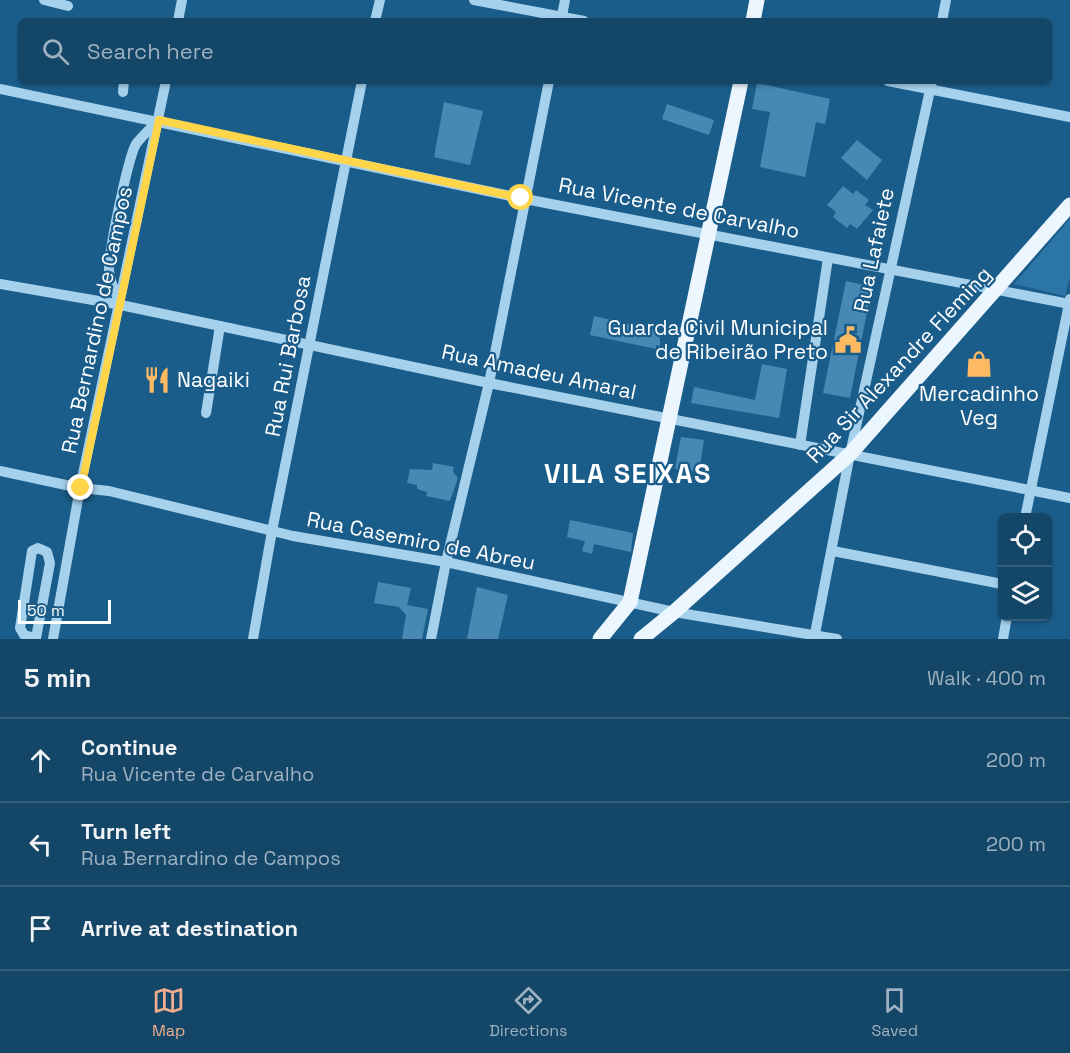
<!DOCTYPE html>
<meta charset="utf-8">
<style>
body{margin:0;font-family:"Space Grotesk",sans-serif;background:#215071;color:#f1f3f6}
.controls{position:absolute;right:18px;bottom:18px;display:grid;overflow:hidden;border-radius:9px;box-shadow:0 2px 4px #0004}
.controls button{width:54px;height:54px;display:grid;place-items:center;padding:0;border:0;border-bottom:2px solid #335e7c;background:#144668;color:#f1f3f6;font:30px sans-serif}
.scale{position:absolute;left:18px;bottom:15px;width:93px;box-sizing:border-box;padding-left:6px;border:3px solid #fff;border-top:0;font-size:16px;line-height:21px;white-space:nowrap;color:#fff;-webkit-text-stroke:4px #1b5d8a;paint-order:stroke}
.stop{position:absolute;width:18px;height:18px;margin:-14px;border:4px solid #ffd54a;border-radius:50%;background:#fff}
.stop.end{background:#ffd54a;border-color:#fff;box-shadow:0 2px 6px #0008}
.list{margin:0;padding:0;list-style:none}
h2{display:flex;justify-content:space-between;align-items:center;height:78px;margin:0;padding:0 24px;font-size:26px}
h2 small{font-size:20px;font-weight:400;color:#9db1c0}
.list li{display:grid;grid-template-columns:39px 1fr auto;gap:18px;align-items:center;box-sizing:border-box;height:84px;padding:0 24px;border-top:2px solid #335e7c}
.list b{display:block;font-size:22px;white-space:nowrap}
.list p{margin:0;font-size:20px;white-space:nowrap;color:#9db1c0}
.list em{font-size:20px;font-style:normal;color:#9db1c0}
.icon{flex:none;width:33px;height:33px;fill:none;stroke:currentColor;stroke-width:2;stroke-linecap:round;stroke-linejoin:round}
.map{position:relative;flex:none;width:1070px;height:639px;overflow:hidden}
.search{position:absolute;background:#144668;box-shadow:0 2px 4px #0004;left:18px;right:18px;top:18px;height:66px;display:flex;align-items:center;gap:15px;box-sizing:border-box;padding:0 21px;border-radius:9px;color:#9db1c0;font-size:22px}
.sheet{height:330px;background:#144668}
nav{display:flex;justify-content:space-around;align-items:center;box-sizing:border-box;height:84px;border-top:2px solid #335e7c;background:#144668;font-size:16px;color:#9db1c0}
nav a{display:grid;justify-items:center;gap:3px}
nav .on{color:#eead8d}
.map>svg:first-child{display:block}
.green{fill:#2b76a6}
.building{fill:#4889b4}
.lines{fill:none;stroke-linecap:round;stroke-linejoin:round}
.minor{stroke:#a6d1ed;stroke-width:10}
.major{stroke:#ecf6ff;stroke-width:15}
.route{stroke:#ffd54a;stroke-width:8}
.labels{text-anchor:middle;stroke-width:4.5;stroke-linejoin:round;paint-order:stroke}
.street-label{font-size:21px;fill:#fff;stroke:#1b5d8a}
.poi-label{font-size:21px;fill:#fff;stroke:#1b5d8a;text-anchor:end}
.district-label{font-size:27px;font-weight:bold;letter-spacing:1.5px;fill:#fff;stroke:#1b5d8a}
</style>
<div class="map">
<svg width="1070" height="639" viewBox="0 0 1070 639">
<rect width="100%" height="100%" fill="#1b5d8a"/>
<path class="green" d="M1070,219V276L1065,296L1014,284Z"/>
<g class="building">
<path d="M757,83L830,99L825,124L816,122L805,177L760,167L770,112L752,109Z"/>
<path d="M444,102L483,111L470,165L434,157Z"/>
<path d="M667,104L714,120L709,135L662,119Z"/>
<path d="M857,140L882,160L867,180L841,158Z"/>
<path d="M843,186L853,194L856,190L869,200L865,205L873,210L857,229L850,224L847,228L833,217L836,212L827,205Z"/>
<path d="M846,281L872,287L850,398L823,393Z"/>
<path d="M594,316L660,331V346L656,345V349L590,335Z"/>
<path d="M762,364L787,369L779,418L691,403L694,387L755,400Z"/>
<path d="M681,437L704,440L699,472L675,469Z"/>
<path d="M433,463L454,467L453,472L458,478L450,501L426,496L427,492L417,489V485L407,483L410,469L432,470Z"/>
<path d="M570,520L633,533L631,552L594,544L592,554L582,551L585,541L567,537Z"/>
<path d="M378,582L411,588L407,605L428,609L422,639H402L406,615L399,607L374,603Z"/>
<path d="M477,587L508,595L498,639H467Z"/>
</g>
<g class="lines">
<g class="minor">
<path d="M44,0L68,6"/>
<path d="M474,0L584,21"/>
<path d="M178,21L182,0"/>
<path d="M375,21L380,0"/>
<path d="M561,21L565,0"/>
<path d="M942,21L946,0"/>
<path d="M888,81L1070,117"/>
<path d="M0,89L525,199L1070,304"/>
<path d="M123,92L124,81"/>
<path d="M0,284L116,304L489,383L1070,498"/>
<path d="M121,305C116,293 110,284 109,271C108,254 128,158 136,144C142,136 151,128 158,121"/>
<path d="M206,413L220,326"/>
<path d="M800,445L828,258"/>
<path d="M0,471L80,488L109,491L293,536L446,562L674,612L837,639"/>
<path d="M1025,518L1070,299"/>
<path d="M833,551L1002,584"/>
<path d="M36,639V638L50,563L47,552L38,548L32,551L20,628L24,635L36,638"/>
<path d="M53,639L80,488L166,81"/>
<path d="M253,639L272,531L362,81"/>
<path d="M431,639L446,562L489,383L549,81"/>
<path d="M814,639L850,454L932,81"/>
<path d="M1003,639L1007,616"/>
</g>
<g class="major">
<path d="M753,21L757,0"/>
<path d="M600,639L630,602L741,81"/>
<path d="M641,639L674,612L850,454L1070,205"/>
</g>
</g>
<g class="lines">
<path class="route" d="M81,488L159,120L521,198"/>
</g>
<defs>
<symbol id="civic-bare" viewBox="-9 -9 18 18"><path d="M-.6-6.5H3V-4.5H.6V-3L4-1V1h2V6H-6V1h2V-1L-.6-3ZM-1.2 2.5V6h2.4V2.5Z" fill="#feb963" stroke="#1b5d8a" stroke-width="2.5" paint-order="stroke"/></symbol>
<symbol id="shop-bare" viewBox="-9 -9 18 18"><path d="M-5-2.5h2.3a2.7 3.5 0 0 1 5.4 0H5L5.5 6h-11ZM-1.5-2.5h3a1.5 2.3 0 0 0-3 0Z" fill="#feb963" stroke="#1b5d8a" stroke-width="2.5" paint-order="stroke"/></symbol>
<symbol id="restaurant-bare" viewBox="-9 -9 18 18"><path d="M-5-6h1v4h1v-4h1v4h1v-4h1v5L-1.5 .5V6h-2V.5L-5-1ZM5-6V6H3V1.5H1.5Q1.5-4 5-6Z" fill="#feb963" stroke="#1b5d8a" stroke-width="2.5" paint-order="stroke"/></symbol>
</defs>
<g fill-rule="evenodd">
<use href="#civic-bare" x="829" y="321" width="38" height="38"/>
<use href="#shop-bare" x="960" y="345" width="38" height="38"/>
<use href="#restaurant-bare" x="138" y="361" width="38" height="38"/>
</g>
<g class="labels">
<g class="street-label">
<text transform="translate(679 208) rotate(11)" y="7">Rua Vicente de Carvalho</text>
<text transform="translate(874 250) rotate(-78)" y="7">Rua Lafaiete</text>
<text transform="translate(97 320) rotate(-78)" y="7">Rua Bernardino de Campos</text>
<text transform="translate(288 356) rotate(-79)" y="7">Rua Rui Barbosa</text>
<text transform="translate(899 365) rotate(-47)" y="7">Rua Sir Alexandre Fleming</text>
<text transform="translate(539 372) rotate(12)" y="7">Rua Amadeu Amaral</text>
<text transform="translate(421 541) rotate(11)" y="7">Rua Casemiro de Abreu</text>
</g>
<g class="poi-label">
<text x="828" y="335">Guarda Civil Municipal<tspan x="828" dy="24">de Ribeirão Preto</tspan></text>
<text x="177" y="387" text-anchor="start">Nagaiki</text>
<text x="979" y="401" text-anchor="middle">Mercadinho<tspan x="979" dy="24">Veg</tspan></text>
</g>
<g class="district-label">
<text x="628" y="483">VILA SEIXAS</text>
</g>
</g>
</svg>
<div class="controls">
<button><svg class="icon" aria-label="locate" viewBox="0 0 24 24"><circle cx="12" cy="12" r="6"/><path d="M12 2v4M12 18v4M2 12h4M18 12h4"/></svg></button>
<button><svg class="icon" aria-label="layers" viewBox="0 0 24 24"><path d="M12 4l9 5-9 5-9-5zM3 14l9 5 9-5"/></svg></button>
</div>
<div class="scale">50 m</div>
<div class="stop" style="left:521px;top:198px"></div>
<div class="stop end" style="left:81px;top:488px"></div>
<div class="search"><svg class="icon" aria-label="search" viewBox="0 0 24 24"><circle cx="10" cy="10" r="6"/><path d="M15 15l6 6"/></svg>Search here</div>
</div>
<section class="sheet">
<h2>5 min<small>Walk · 400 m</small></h2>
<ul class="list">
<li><svg class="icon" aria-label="ahead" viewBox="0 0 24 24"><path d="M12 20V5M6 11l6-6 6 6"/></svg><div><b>Continue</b><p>Rua Vicente de Carvalho</p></div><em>200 m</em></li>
<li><svg class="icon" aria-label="left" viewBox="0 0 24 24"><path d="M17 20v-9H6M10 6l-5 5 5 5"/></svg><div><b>Turn left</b><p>Rua Bernardino de Campos</p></div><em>200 m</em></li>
<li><svg class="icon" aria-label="arrive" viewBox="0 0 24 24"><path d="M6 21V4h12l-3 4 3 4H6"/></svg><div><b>Arrive at destination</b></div></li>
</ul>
</section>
<nav>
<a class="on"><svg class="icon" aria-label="map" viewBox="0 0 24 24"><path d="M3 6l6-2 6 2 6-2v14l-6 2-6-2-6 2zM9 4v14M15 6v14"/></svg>Map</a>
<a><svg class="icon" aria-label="directions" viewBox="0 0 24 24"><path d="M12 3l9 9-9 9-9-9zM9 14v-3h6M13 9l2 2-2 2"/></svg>Directions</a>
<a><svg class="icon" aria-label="saved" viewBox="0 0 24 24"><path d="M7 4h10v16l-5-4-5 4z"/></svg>Saved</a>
</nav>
